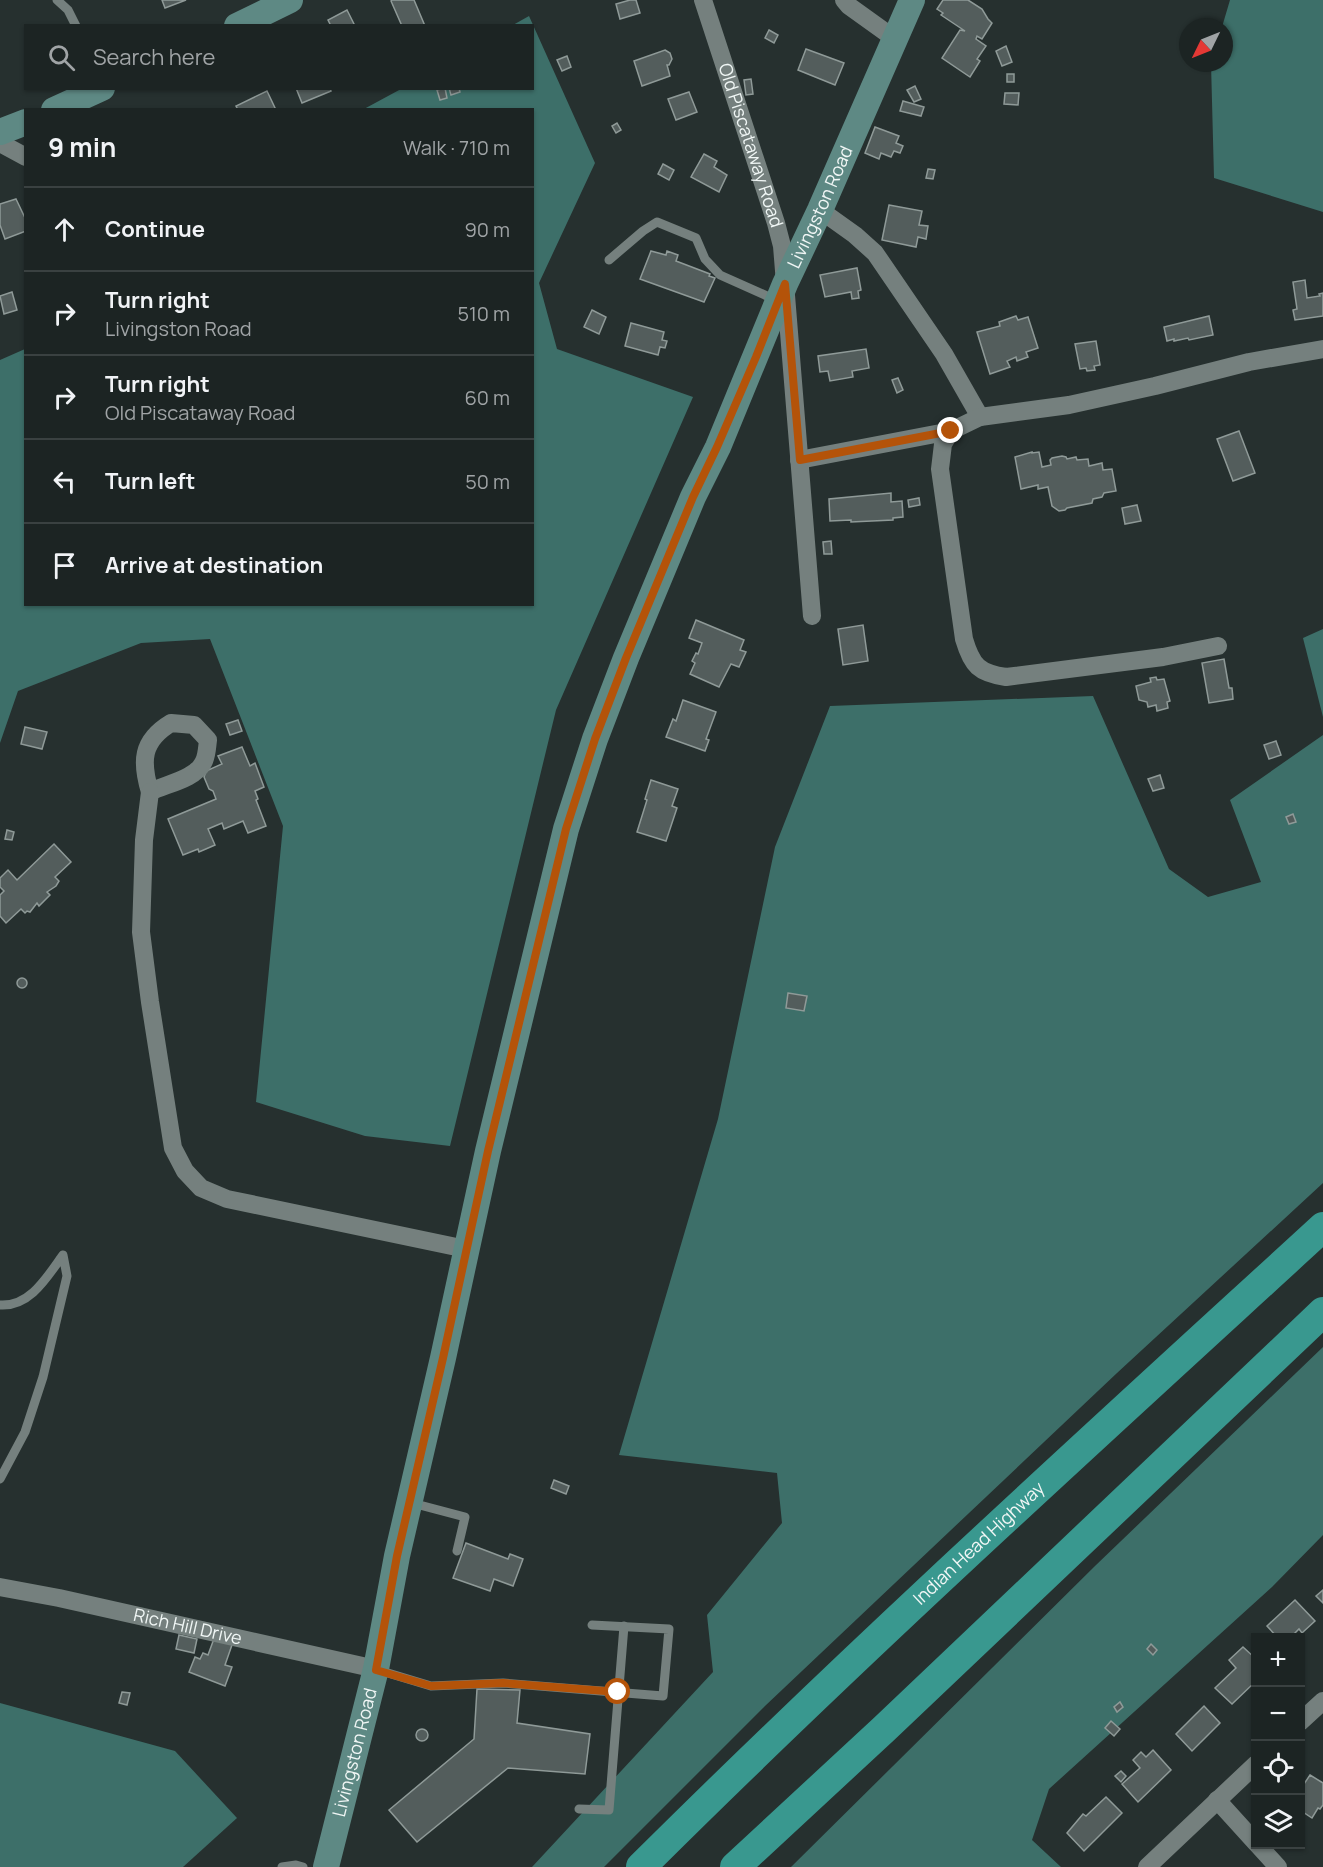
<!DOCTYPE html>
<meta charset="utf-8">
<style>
body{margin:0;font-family:Manrope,sans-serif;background:#293030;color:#f1f3f6}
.controls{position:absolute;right:18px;bottom:18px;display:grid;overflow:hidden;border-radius:0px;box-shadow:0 2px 4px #0004}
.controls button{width:54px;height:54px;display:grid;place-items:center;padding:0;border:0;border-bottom:2px solid #3a4141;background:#1c2423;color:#f1f3f6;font:30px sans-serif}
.compass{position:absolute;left:1179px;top:18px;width:54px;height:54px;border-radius:50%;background:#1c2423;box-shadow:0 2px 4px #0004;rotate:227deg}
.stop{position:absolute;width:18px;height:18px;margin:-14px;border:4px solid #b45309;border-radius:50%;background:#fff}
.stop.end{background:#b45309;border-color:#fff;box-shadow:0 2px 6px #0008}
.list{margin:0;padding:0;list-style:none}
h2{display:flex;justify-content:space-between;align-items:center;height:78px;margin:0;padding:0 24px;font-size:26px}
h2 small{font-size:20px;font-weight:400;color:#a0a4a6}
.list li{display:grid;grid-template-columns:39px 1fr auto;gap:18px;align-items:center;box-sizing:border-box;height:84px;padding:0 24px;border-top:2px solid #3a4141}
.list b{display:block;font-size:22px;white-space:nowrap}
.list p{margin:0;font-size:20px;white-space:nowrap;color:#a0a4a6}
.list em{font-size:20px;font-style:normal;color:#a0a4a6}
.icon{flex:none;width:33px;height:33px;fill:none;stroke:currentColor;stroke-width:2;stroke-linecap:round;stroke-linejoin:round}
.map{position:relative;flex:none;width:1323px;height:1867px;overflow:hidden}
.search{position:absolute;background:#1c2423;box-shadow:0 2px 4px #0004;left:24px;top:24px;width:510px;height:66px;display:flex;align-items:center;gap:15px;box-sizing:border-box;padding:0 21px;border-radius:0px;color:#a0a4a6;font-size:22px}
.panel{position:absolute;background:#1c2423;box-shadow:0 2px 4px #0004;left:24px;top:108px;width:510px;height:498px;border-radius:0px}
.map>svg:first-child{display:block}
.forest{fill:#3d6f69}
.building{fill:#535d5c;stroke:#8f9a98;stroke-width:1.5}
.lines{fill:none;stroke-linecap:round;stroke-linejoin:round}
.service{stroke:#75807e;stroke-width:9}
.minor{stroke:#75807e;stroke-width:18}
.secondary{stroke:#5e8984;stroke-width:26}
.trunk{stroke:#39988f;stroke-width:30}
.route{stroke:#b45309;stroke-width:8}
.labels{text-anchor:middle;stroke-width:6;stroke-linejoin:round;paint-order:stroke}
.street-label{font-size:18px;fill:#f0f6f5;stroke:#26302f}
</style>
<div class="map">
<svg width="1323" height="1867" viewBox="0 0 1323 1867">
<rect width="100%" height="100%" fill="#26302f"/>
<g class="forest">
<path d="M1230,0H1323V212L1214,178L1211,63H1224V27H1222Z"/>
<path d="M529,16L595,163L539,283L557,349L693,397L556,710L450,1146L365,1136L256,1102L283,826L210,639L141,643L18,691L0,743V360L25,349L26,604H532V110L364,109L401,89L532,88V26L513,25Z"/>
<path d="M1323,629V717L1303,638Z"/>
<path d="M1093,696L1169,869L1208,897L1261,882L1230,800L1323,735V1183L1117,1373L765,1706L604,1867H532L713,1672L707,1615L782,1523L777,1473L619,1455L718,1119L775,847L830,706Z"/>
<path d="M1323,1347V1535L1272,1587L1049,1789L1032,1840L1061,1867H791L1095,1566Z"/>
<path d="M0,1703L175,1751L237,1818L183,1867H0Z"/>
</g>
<g class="building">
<path d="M162,0H186L165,8Z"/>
<path d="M392,0H414L425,26H402L391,1Z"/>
<path d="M630,0H636L640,13L620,19L616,4Z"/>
<path d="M943,0H968L982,9L988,19L992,23L982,39L977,36L976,39L986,46L977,59L980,61L970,77L942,58L960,30L965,31L941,15L943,13L937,9Z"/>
<path d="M347,10L355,26H331L328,20Z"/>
<path d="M769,30L778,35L774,43L765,38Z"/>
<path d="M1006,46L1012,62L1002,66L996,51Z"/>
<path d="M806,49L844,63L835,85L798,70Z"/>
<path d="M665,50L670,53L672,59L669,65H667L670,76L642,86L634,61Z"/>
<path d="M567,56L571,67L562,71L557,60Z"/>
<rect x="1007" y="74" width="7" height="8"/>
<path d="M751,79L753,94L746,95L744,80Z"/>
<path d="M915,86L921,99L914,102L907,90Z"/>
<path d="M296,88H330L331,91L302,103Z"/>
<path d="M445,88L447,98L440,100L437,90Z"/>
<path d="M449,88H459L460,92L451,95Z"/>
<path d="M267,91L276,110H238L236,106Z"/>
<path d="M689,92L697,112L676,120L668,99Z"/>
<path d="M1005,93H1019L1018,105L1004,104Z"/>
<path d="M903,101L924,107L921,116L900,111Z"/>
<path d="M617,123L621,130L616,133L612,126Z"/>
<path d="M875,127L899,136L896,143L903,146L900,153L894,151L891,157L881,153L879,159L865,153Z"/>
<path d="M704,154L717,161L714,167L727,175L719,192L691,177Z"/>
<path d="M663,164L674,170L669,180L658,174Z"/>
<path d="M928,169L935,170L933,179L926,178Z"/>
<path d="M16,199L26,220V231L5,239L0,225V204Z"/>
<path d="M889,205L922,211L919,225L928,226L926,239L918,237L916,247L882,240Z"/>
<path d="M651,251L666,255L667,251L678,255L676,261L710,274L709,276L715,278L704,302L640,279Z"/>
<path d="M857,268L861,290L858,291L859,298L852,299L851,292L825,297L820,275Z"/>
<path d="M1305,280L1307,298L1320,296L1319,294L1323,293V316L1295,320L1293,310L1297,309L1293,282Z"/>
<path d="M12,292L17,310L4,314L0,296Z"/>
<path d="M592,310L606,317L599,334L584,327Z"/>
<path d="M1016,316L1018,320L1028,317L1038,348L1026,352L1028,357L1017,361L1016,357L1007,361L1010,367L990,374L977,332L1000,326L999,322Z"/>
<path d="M1209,316L1213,335L1189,340L1188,338L1174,341V339L1167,341L1164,327Z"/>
<path d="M631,323L664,332L662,340L667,341L665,348L660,347L658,355L625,346Z"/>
<path d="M1096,341L1100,365L1094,366L1095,370L1087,371L1086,368L1080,369L1075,344Z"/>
<path d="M866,349L869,368L852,371L853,377L830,381L828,371L820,372L818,356Z"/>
<path d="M898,378L903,390L897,393L892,380Z"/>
<path d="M1239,431L1255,473L1233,481L1217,439Z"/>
<path d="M1032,452V453L1039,452L1042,467L1051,465L1050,460L1052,458L1062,456L1066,457L1067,459L1076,457L1077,460L1088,459L1089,466L1102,463L1103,470L1112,469L1116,491L1104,493L1102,497L1093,499L1092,503L1067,508L1065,510L1059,511L1052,506L1048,487L1038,489V485L1021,489L1015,457Z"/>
<path d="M891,493V502L902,501L903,517L893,518V520L851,522V520L830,521L829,499Z"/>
<path d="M919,498L920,505L909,507L908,500Z"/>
<path d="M1137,505L1141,521L1125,524L1122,508Z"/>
<path d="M831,541L832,554H824L823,542Z"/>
<path d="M696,620L744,640L740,650L746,652L739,667L731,664L719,687L690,674L695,663L692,661L696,653L698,654L702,643L689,638Z"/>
<path d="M863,625L868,661L843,665L838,629Z"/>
<path d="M1224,659L1229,688H1232L1233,699L1209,703L1202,663Z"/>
<path d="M1156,677L1157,680L1164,679L1170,701L1167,702L1168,708L1157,711L1156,705L1148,707L1147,702L1139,700L1136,686L1151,682L1150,678Z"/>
<path d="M683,700L716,712L706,739L709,740L705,751L666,737L673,719L676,721Z"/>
<path d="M238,720L242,731L230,735L226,724Z"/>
<path d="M25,727L47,732L42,749L21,744Z"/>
<path d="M1276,741L1281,755L1269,759L1264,745Z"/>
<path d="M242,747L250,766L255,763L264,787L255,791L258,799L256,800L266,826L248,833L243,821L224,829L222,823L208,829L215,845L199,852L198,849L183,855L168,819L216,799L213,791L209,789L204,777L206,771L222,764L218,756Z"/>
<path d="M1160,775L1164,788L1153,791L1148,779Z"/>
<path d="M651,780L678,789L672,806L677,808L666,841L637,832L647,800L645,799Z"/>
<path d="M1293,814L1296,822L1289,824L1286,817Z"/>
<path d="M7,830L14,832L12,840L5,839Z"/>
<path d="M54,844L71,862L55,877L59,881L56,886L47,892L50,895L39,906L37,903L30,912L27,911L25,913L21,909L6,923L0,916V895L4,891L0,887V878L8,870L17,880Z"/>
<circle cx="22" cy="983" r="5"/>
<path d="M788,993L807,996L804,1011L786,1008Z"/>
<path d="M554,1480L569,1486L566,1494L551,1488Z"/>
<path d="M466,1543L508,1559L510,1554L523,1559L513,1586L494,1579L490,1591L453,1578Z"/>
<path d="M1323,1590V1603L1316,1596Z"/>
<path d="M1295,1600L1315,1621L1302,1633L1299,1629L1290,1638H1278L1267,1626Z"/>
<path d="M179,1635L197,1639L194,1653L176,1649Z"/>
<path d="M215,1636L233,1642L225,1665L232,1667L225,1686L189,1672L195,1657L200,1659L203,1653L208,1655Z"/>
<path d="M1151,1644L1157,1650L1153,1655L1147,1649Z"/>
<path d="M1243,1647L1256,1659V1681L1232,1704L1215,1688L1236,1668L1229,1660Z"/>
<path d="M477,1689L520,1690L517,1723L590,1734L585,1774L508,1768L417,1842L389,1810L474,1739Z"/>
<path d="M122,1692L130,1693L127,1705L119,1703Z"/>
<path d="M1120,1702L1123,1707L1117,1712L1114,1707Z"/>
<path d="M1204,1706L1220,1723L1192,1751L1176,1734Z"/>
<path d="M1111,1721L1120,1729L1114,1736L1105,1728Z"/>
<circle cx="422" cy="1735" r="6"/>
<path d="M1153,1750L1171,1770L1138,1802L1122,1784L1140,1768L1133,1760L1141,1752L1146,1757Z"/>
<path d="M1121,1771L1126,1776L1121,1782L1115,1776Z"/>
<path d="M1310,1775L1323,1783V1805L1320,1809L1318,1808L1312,1818L1300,1810V1790Z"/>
<path d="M1106,1797L1122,1813L1084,1851L1067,1833L1083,1814L1086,1816Z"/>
</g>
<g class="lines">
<g class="service">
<path d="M57,0L68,10L76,26"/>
<path d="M609,260L643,231L657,222L696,238L705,259L720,275L776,300"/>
<path d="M0,1305C30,1307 47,1277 63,1255L67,1276L43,1377L25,1432L0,1479"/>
<path d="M412,1503L465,1517L457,1551"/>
<path d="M378,1670L431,1686L503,1683L663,1696L669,1629L592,1625"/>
<path d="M579,1809L609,1810L624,1626"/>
<path d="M282,1867L296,1865L303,1867"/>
</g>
<g class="minor">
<path id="s1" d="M703,0L776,223L782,246L812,616"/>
<path d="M844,0L849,6L895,39"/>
<path d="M0,143L26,157"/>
<path d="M820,210L855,235L875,253L944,354L980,417"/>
<path d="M799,460L951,431"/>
<path d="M1218,646L1163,657L1006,677C979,673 972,666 964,639L940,469L943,444L951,431L980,417L1069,405L1155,386L1249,362L1323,349"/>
<path d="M171,723L194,725L208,740C207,747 207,757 203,763C195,779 166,784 150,792C141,762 141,741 171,723Z"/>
<path d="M150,792L144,840L141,932L150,1002L173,1148L185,1171L201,1188L227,1199L466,1249"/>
<path id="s2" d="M0,1587L59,1598L376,1669"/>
<path d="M1300,1722L1323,1701"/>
<path d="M1217,1800L1256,1843"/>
<path d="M1257,1844L1278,1867"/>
<path d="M1147,1867L1256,1764"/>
</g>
<g class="secondary">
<path d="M237,26L290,0"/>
<path d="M54,110L102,88"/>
<path d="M0,132L26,122"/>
<path id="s3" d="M326,1867L376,1669L397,1556L443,1358L488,1151L566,829L595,739L626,658L693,497L718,447L785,284L820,210L912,0"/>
</g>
<g class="trunk">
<path id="s4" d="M641,1867C862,1647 1093,1438 1323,1227"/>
<path d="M735,1867L884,1729L1323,1312"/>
</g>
</g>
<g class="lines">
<path class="route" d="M618,1692L503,1683L431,1686L376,1670L397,1556L443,1358L488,1151L566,829L595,739L626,658L693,497L717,447L756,357L785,284L800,460L951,431"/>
</g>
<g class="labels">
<g class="street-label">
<text dy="6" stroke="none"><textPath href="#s1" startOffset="153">Old Piscataway Road</textPath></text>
<text dy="6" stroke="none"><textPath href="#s3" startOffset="1738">Livingston Road</textPath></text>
<text dy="6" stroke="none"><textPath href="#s4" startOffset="468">Indian Head Highway</textPath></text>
<text dy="6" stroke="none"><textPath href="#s2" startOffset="192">Rich Hill Drive</textPath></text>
<text dy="6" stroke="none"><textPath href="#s3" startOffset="118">Livingston Road</textPath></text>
</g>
</g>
</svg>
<div class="controls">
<button>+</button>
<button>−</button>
<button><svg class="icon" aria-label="locate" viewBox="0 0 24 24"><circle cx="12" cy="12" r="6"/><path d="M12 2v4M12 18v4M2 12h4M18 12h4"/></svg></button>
<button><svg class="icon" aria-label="layers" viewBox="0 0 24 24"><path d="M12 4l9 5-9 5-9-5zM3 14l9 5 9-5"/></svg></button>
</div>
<svg class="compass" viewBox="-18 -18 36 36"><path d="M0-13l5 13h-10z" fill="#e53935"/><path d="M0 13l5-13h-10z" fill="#a0a4a6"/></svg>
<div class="stop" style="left:618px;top:1692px"></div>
<div class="stop end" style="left:951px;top:431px"></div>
<div class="search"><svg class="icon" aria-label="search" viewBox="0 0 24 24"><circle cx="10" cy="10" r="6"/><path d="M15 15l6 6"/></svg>Search here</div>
<section class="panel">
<h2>9 min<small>Walk · 710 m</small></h2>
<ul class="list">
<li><svg class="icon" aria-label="ahead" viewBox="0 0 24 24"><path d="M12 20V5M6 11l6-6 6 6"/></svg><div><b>Continue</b></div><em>90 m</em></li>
<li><svg class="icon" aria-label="right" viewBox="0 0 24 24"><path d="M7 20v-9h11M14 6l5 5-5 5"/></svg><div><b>Turn right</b><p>Livingston Road</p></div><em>510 m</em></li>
<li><svg class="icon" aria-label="right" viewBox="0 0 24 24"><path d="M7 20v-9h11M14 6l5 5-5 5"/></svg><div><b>Turn right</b><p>Old Piscataway Road</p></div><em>60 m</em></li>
<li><svg class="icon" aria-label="left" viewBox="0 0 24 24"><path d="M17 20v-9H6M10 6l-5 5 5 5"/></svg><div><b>Turn left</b></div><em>50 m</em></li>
<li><svg class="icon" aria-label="arrive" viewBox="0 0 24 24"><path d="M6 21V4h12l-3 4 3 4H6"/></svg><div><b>Arrive at destination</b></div></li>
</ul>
</section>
</div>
